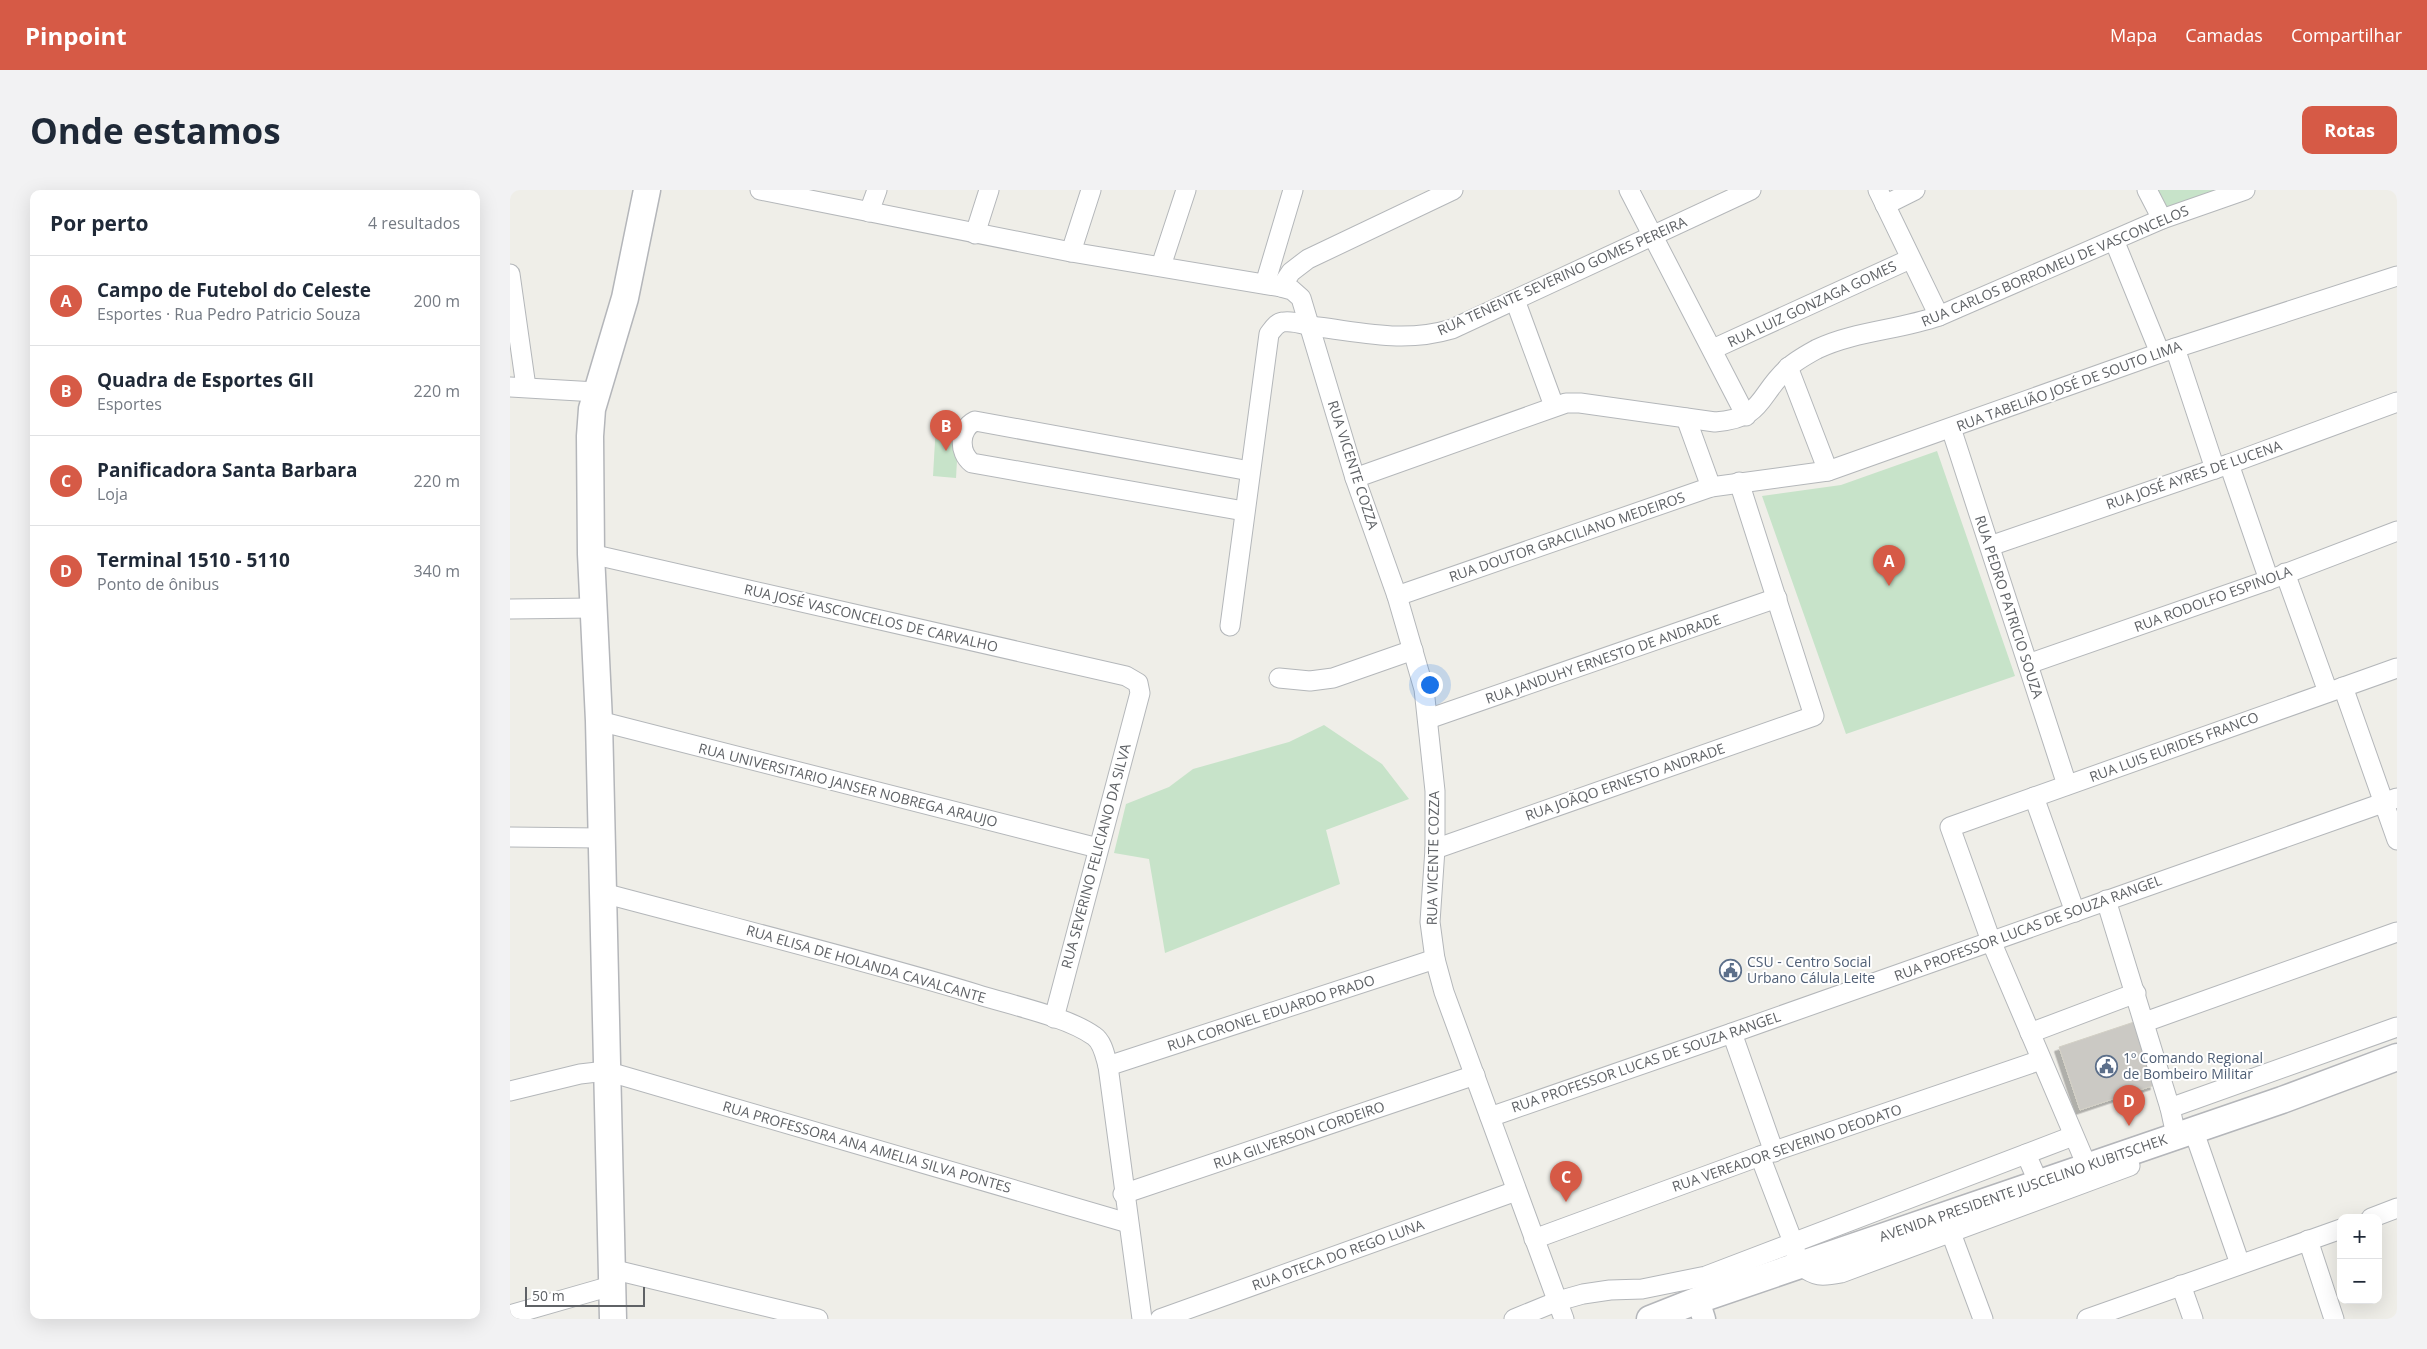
<!DOCTYPE html>
<html lang="pt">
<meta charset="utf-8">
<style>
body{margin:0;font-family:"Open Sans",sans-serif;background:#f2f2f3;color:#1f2937}
.controls{position:absolute;right:15px;bottom:15px;display:grid;overflow:hidden;border-radius:10px;box-shadow:0 5px 20px #0002}
.controls button{width:45px;height:45px;display:grid;place-items:center;padding:0;border:0;border-bottom:1px solid #e0e1e3;background:#fff;color:#1f2937;font:25px sans-serif}
.scale{position:absolute;left:15px;bottom:12px;width:120px;box-sizing:border-box;padding-left:5px;border:2px solid #5f6266;border-top:0;font-size:14px;line-height:18px;white-space:nowrap;color:#5f6266;-webkit-text-stroke:4px #fff;paint-order:stroke}
.you{position:absolute;left:919px;top:494px;width:18px;height:18px;margin:-12px;border:4px solid #fff;border-radius:50%;background:#1a73e8;box-shadow:0 0 0 8px #1a73e833}
.badge{display:grid;place-items:center;width:32px;height:32px;border-radius:50%;background:#d65a46;color:#fff;font-size:16px;font-weight:700}
.pin{position:absolute;translate:-50% -41px;filter:drop-shadow(0 1px 2px #0008)}
.pin::after{content:'';position:absolute;top:26px;width:18px;height:15px;background:inherit;clip-path:polygon(0 0,100% 0,50% 100%)}
.list{margin:0;padding:0;list-style:none}
h2{display:flex;justify-content:space-between;align-items:center;height:65px;margin:0;padding:0 20px;font-size:21px}
h2 small{font-size:16px;font-weight:400;color:#747a83}
.list li{display:grid;grid-template-columns:32px 1fr auto;gap:15px;align-items:center;box-sizing:border-box;height:90px;padding:0 20px;border-top:1px solid #e0e1e3}
.list b{display:block;font-size:19px;white-space:nowrap}
.list p{margin:0;font-size:16px;white-space:nowrap;color:#747a83}
.list em{font-size:16px;font-style:normal;color:#747a83}
.map{position:relative;flex:none;width:1887px;height:1129px;overflow:hidden;border-radius:10px}
header{display:flex;align-items:center;gap:30px;box-sizing:border-box;height:70px;padding:0 25px;background:#d65a46;color:#fff}
header strong{font-size:24px}
nav{display:flex;gap:28px;margin-inline-start:auto;font-size:18px}
.intro{display:flex;align-items:center;justify-content:space-between;box-sizing:border-box;height:120px;padding:0 30px}
h1{margin:0;font-size:35px}
.button{padding:12px 22px;border-radius:10px;background:#d65a46;color:#fff;font-size:18px;font-weight:700}
main{display:flex;gap:30px;padding:0 30px}
aside{flex:1;background:#fff;border-radius:10px;box-shadow:0 5px 20px #0002}
.map>svg:first-child{display:block}
.green{fill:#c7e3c9}
.building{fill:#cbc9c4;stroke:#d3d0c6;filter:url(#shadow)}
.lines{fill:none;stroke-linecap:round;stroke-linejoin:round}
.minor-casing{stroke:#b4b7ba;stroke-width:21}
.tertiary-casing{stroke:#b4b7ba;stroke-width:25}
.secondary-casing{stroke:#b4b6ba;stroke-width:29}
.minor{stroke:#fff;stroke-width:19}
.tertiary{stroke:#fff;stroke-width:22}
.secondary{stroke:#fff;stroke-width:26}
.labels{text-anchor:middle;stroke-width:4;stroke-linejoin:round;paint-order:stroke}
.street-label{font-size:14px;fill:#5f6266;stroke:#fff}
.service-label{font-size:14px;fill:#4e5e75;stroke:#fff;text-anchor:start}
</style>
<header>
<strong>Pinpoint</strong>
<nav><a>Mapa</a><a>Camadas</a><a>Compartilhar</a></nav>
</header>
<div class="intro"><h1>Onde estamos</h1><a class="button">Rotas</a></div>
<main>
<aside>
<h2>Por perto<small>4 resultados</small></h2>
<ul class="list">
<li><span class="badge">A</span><div><b>Campo de Futebol do Celeste</b><p>Esportes · Rua Pedro Patricio Souza</p></div><em>200 m</em></li>
<li><span class="badge">B</span><div><b>Quadra de Esportes GII</b><p>Esportes</p></div><em>220 m</em></li>
<li><span class="badge">C</span><div><b>Panificadora Santa Barbara</b><p>Loja</p></div><em>220 m</em></li>
<li><span class="badge">D</span><div><b>Terminal 1510 - 5110</b><p>Ponto de ônibus</p></div><em>340 m</em></li>
</ul>
</aside>
<div class="map">
<svg width="1887" height="1129" viewBox="0 0 1887 1129">
<defs>
<filter id="shadow"><feDropShadow dx="-4.5" dy="4.5" stdDeviation="0" flood-color="#0004"/></filter>
</defs>
<rect width="100%" height="100%" fill="#efeee8"/>
<g class="green">
<path d="M1648,0H1712L1658,19Z"/>
<path d="M426,234L449,235L446,288L423,286Z"/>
<path d="M1427,261L1505,486L1336,544L1252,306L1331,295Z"/>
<path d="M814,535L872,574L899,609L816,640L830,694L655,763L639,669L604,663L616,614L659,597L683,579L779,552Z"/>
</g>
<path class="building" d="M1624,832L1645,895L1570,920L1549,857Z"/>
<g class="lines">
<defs>
<g id="minor">
<path d="M250,0L561,62L771,97L782,100L791,108L845,288L887,406L914,499L925,601V659L920,732L925,769L934,802L1054,1129"/>
<path d="M1119,0L1236,226"/>
<path d="M1368,0L1429,126"/>
<path d="M1637,0L1652,29"/>
<path d="M1375,15L1405,0"/>
<path d="M359,22L367,0"/>
<path d="M465,44L479,0"/>
<path d="M1604,50L1650,163"/>
<path d="M561,62L581,0"/>
<path d="M651,76L676,0"/>
<path d="M0,84L16,197"/>
<path d="M755,94L783,0"/>
<path d="M771,97L781,82L798,69L943,0"/>
<path d="M1005,110L1044,216"/>
<path d="M1665,158L1705,279"/>
<path d="M1203,159L1400,69"/>
<path d="M1278,177L1318,281"/>
<path d="M0,197L86,202"/>
<path d="M1176,228L1201,297"/>
<path d="M1441,238L1557,595"/>
<path d="M1719,274L1759,390"/>
<path d="M845,288L1056,213H1070L1205,232C1255,228 1247,206 1278,178C1285,171 1298,164 1307,159C1345,141 1389,140 1429,126L1652,29L1735,0"/>
<path d="M734,321L462,273C448,262 449,239 465,231L740,281"/>
<path d="M1480,356L1719,274L1887,212"/>
<path d="M81,364L616,486L628,493L630,503L544,828"/>
<path d="M1775,383L1818,502"/>
<path d="M887,406L1201,297L1318,281L1650,163L1887,86"/>
<path d="M0,419L83,418"/>
<path d="M720,436L759,144C763,139 766,133 773,132C785,130 797,136 808,137C856,143 895,153 942,139L1241,0"/>
<path d="M1518,474L1759,390L1887,341"/>
<path d="M769,488L800,491L823,488L903,460"/>
<path d="M1833,497L1887,650"/>
<path d="M918,529L1267,408"/>
<path d="M89,531L588,658"/>
<path d="M1524,607L1565,722"/>
<path d="M0,647L90,648"/>
<path d="M925,659L1304,526L1229,292"/>
<path d="M93,703C217,736 343,767 466,804C500,815 556,826 584,846C593,852 595,866 598,876L632,1129"/>
<path d="M1596,710L1660,918"/>
<path d="M1635,832L1887,742"/>
<path d="M1222,843L1264,962"/>
<path d="M1520,843L1626,803"/>
<path d="M598,876L925,769"/>
<path d="M0,901L70,884L96,881L618,1033"/>
<path d="M980,927L1222,843L1887,608"/>
<path d="M1683,939L1730,1074"/>
<path d="M1666,945L1660,918L1887,837"/>
<path d="M1516,964L1534,1005"/>
<path d="M1250,966L1283,1052L1289,1075C1306,1087 1311,1087 1331,1083L1620,976"/>
<path d="M1577,976L1481,751L1440,637L1887,478"/>
<path d="M613,1004L965,885"/>
<path d="M1861,1028L1887,1018"/>
<path d="M1441,1043L1473,1129"/>
<path d="M1024,1049L1250,966L1531,870"/>
<path d="M1798,1050L1824,1129"/>
<path d="M101,1079L308,1129"/>
<path d="M1671,1095L1683,1129"/>
<path d="M0,1125L101,1096"/>
<path d="M650,1129L1006,1001"/>
<path d="M1004,1129L1048,1111L1073,1104L1100,1100L1132,1099L1196,1086L1563,946"/>
<path d="M1577,1129L1831,1039"/>
</g>
<path id="tertiary" d="M1188,1110L1194,1129"/>
<g id="secondary">
<path d="M103,1129L89,531L81,364L80,246L82,219L115,108L137,0"/>
<path d="M1140,1129L1188,1110L1772,910L1887,867"/>
</g>
</defs>
<use href="#minor" class="minor-casing"/>
<use href="#tertiary" class="tertiary-casing"/>
<use href="#secondary" class="secondary-casing"/>
<use href="#minor" class="minor"/>
<use href="#tertiary" class="tertiary"/>
<use href="#secondary" class="secondary"/>
</g>
<defs>
<symbol id="civic-ring" viewBox="-11 -11 22 22"><circle r="9.5" fill="#fff" stroke="#5c6f8a" stroke-width="1.5"/><path d="M-.6-6.5H3V-4.5H.6V-3L4-1V1h2V6H-6V1h2V-1L-.6-3ZM-1.2 2.5V6h2.4V2.5Z" fill="#5c6f8a"/></symbol>
</defs>
<g fill-rule="evenodd">
<use href="#civic-ring" x="1208" y="768" width="25" height="25"/>
<use href="#civic-ring" x="1584" y="864" width="25" height="25"/>
</g>
<g class="labels">
<g class="street-label">
<text transform="translate(1545 76) rotate(-23)" y="5">RUA CARLOS BORROMEU DE VASCONCELOS</text>
<text transform="translate(1052 86) rotate(-24)" y="5">RUA TENENTE SEVERINO GOMES PEREIRA</text>
<text transform="translate(1302 114) rotate(-25)" y="5">RUA LUIZ GONZAGA GOMES</text>
<text transform="translate(1559 196) rotate(-20)" y="5">RUA TABELIÃO JOSÉ DE SOUTO LIMA</text>
<text transform="translate(843 275) rotate(72)" y="5">RUA VICENTE COZZA</text>
<text transform="translate(1684 285) rotate(-19)" y="5">RUA JOSÉ AYRES DE LUCENA</text>
<text transform="translate(1057 347) rotate(-19)" y="5">RUA DOUTOR GRACILIANO MEDEIROS</text>
<text transform="translate(1703 409) rotate(-20)" y="5">RUA RODOLFO ESPINOLA</text>
<text transform="translate(1499 417) rotate(72)" y="5">RUA PEDRO PATRICIO SOUZA</text>
<text transform="translate(361 428) rotate(13)" y="5">RUA JOSÉ VASCONCELOS DE CARVALHO</text>
<text transform="translate(1093 469) rotate(-19)" y="5">RUA JANDUHY ERNESTO DE ANDRADE</text>
<text transform="translate(1664 557) rotate(-20)" y="5">RUA LUIS EURIDES FRANCO</text>
<text transform="translate(1115 592) rotate(-19)" y="5">RUA JOÃQO ERNESTO ANDRADE</text>
<text transform="translate(338 595) rotate(14)" y="5">RUA UNIVERSITARIO JANSER NOBREGA ARAUJO</text>
<text transform="translate(586 666) rotate(-75)" y="5">RUA SEVERINO FELICIANO DA SILVA</text>
<text transform="translate(923 668) rotate(-89)" y="5">RUA VICENTE COZZA</text>
<text transform="translate(1518 738) rotate(-20)" y="5">RUA PROFESSOR LUCAS DE SOUZA RANGEL</text>
<text transform="translate(356 774) rotate(16)" y="5">RUA ELISA DE HOLANDA CAVALCANTE</text>
<text transform="translate(761 823) rotate(-18)" y="5">RUA CORONEL EDUARDO PRADO</text>
<text transform="translate(1136 872) rotate(-19)" y="5">RUA PROFESSOR LUCAS DE SOUZA RANGEL</text>
<text transform="translate(789 945) rotate(-19)" y="5">RUA GILVERSON CORDEIRO</text>
<text transform="translate(357 957) rotate(16)" y="5">RUA PROFESSORA ANA AMELIA SILVA PONTES</text>
<text transform="translate(1277 958) rotate(-19)" y="5">RUA VEREADOR SEVERINO DEODATO</text>
<text transform="translate(1513 998) rotate(-19)" y="5">AVENIDA PRESIDENTE JUSCELINO KUBITSCHEK</text>
<text transform="translate(828 1065) rotate(-20)" y="5">RUA OTECA DO REGO LUNA</text>
</g>
<g class="service-label">
<text x="1237" y="777">CSU - Centro Social<tspan x="1237" dy="16">Urbano Cálula Leite</tspan></text>
<text x="1613" y="873">1º Comando Regional<tspan x="1613" dy="16">de Bombeiro Militar</tspan></text>
</g>
</g>
</svg>
<div class="controls">
<button>+</button>
<button>−</button>
</div>
<div class="scale">50 m</div>
<div class="you"></div>
<div class="pin badge" style="left:1379px;top:396px">A</div>
<div class="pin badge" style="left:436px;top:261px">B</div>
<div class="pin badge" style="left:1056px;top:1012px">C</div>
<div class="pin badge" style="left:1619px;top:936px">D</div>
</div>
</main>
